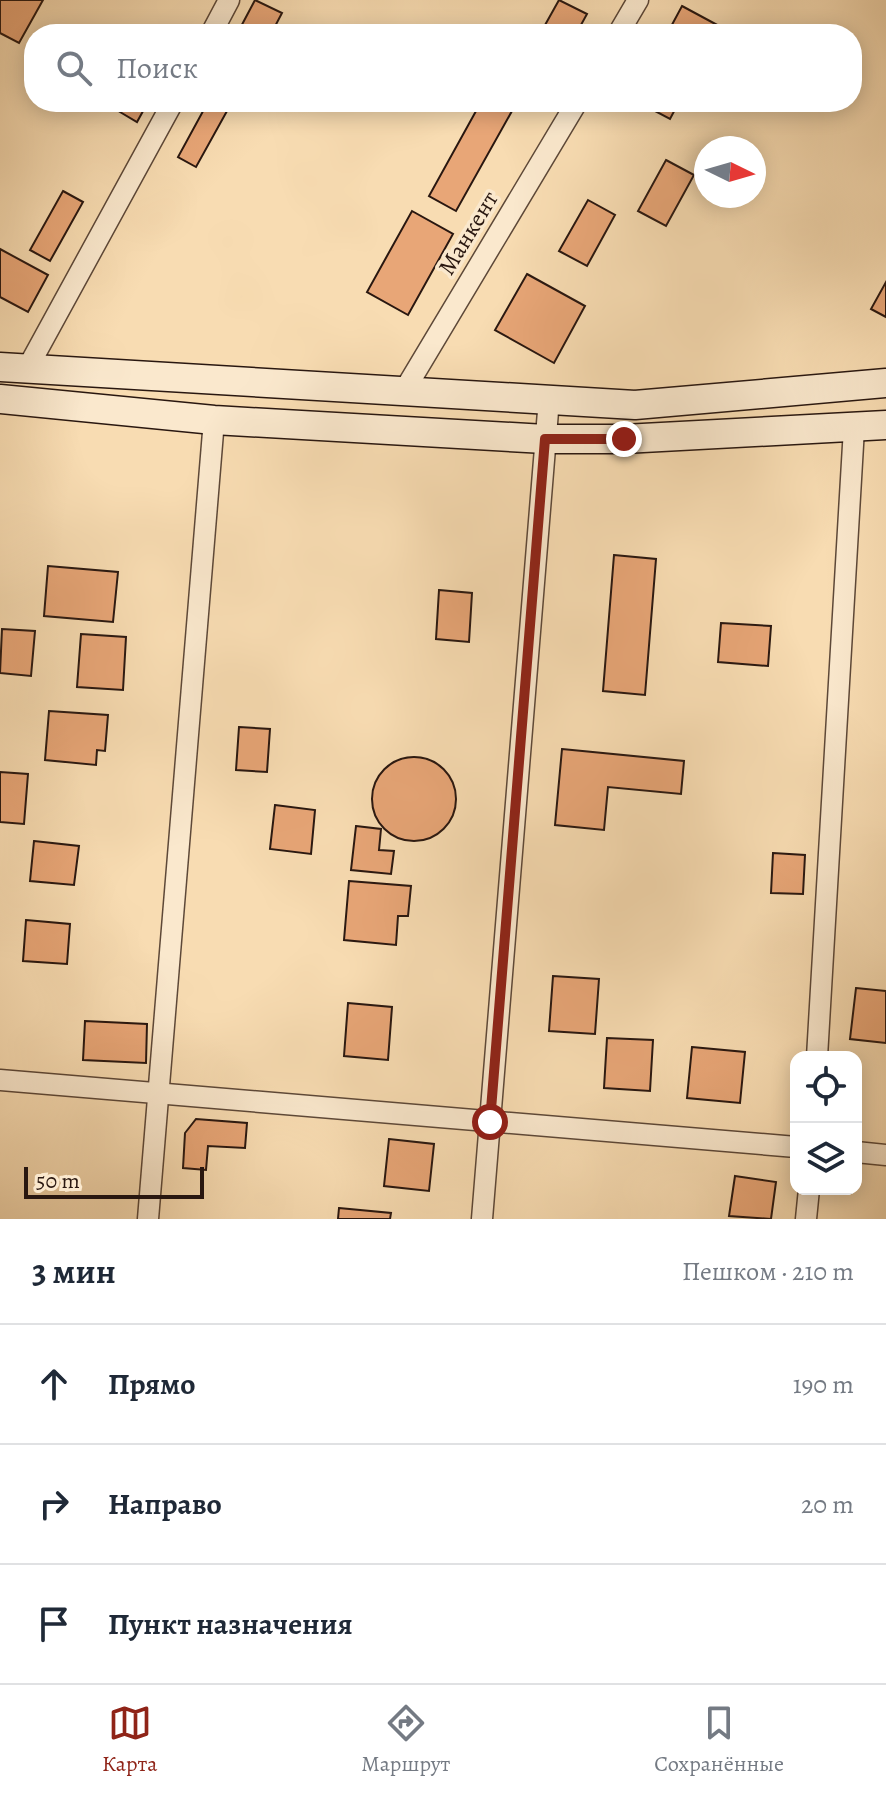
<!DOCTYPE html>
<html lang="ru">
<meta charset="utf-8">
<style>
body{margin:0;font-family:Alegreya,serif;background:#f2f2f3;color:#1f2937}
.controls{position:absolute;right:24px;bottom:24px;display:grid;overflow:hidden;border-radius:16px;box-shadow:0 4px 20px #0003}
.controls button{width:72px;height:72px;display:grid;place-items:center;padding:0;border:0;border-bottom:2px solid #e0e1e3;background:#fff;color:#1f2937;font:40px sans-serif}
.compass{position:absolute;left:694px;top:136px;width:72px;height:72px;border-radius:50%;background:#fff;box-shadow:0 4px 20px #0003;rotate:95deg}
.scale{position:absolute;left:24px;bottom:20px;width:180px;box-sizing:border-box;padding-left:8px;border:4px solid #291710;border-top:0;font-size:22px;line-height:28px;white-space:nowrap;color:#291710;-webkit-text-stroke:6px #fae8cd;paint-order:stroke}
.stop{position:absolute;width:24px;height:24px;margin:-18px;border:6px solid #8f2418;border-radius:50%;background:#fff}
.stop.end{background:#8f2418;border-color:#fff;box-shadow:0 2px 8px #0008}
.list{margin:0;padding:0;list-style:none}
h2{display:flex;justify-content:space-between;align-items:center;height:104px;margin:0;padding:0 32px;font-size:34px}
h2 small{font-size:26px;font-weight:400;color:#747a83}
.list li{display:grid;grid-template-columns:52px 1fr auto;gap:24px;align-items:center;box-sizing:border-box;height:120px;padding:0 32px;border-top:2px solid #e0e1e3}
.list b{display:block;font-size:30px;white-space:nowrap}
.list em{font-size:26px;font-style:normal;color:#747a83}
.icon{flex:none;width:44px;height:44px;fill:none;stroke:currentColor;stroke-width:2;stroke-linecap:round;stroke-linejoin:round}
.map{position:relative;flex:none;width:886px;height:1219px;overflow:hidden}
.search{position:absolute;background:#fff;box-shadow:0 4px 20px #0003;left:24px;right:24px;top:24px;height:88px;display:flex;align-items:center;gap:20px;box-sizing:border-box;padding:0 28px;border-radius:32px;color:#747a83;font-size:30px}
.sheet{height:464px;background:#fff}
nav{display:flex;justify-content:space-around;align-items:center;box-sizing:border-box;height:112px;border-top:2px solid #e0e1e3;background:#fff;font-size:22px;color:#747a83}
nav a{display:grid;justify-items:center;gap:4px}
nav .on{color:#8f2418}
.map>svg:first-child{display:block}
.building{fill:#e8a677;stroke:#291710;stroke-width:2}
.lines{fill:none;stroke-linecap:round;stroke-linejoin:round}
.minor-casing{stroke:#5d4838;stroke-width:23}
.secondary-casing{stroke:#291710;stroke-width:31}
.minor{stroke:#fae8cd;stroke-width:20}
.secondary{stroke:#fae8cd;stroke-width:28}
.route{stroke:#8f2418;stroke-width:10}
.labels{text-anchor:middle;stroke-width:7;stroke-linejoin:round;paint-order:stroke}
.street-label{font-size:24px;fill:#291710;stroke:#fae8cd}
</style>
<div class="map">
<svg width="886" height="1219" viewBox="0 0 886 1219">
<rect width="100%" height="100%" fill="#f8dcb2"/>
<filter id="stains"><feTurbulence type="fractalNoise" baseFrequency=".0025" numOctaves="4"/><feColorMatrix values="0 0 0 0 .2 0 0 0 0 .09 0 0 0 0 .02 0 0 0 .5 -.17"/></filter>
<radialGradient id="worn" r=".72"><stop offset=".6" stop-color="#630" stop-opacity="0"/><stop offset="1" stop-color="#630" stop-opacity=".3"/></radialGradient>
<g class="building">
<path d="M0,0H43L19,43L0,33Z"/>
<path d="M255,0L282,13L271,34H237Z"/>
<path d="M559,0L587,14L576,34H540Z"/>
<path d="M682,6L721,27L717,34H667Z"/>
<path d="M119,102H148L137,122L115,109Z"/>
<path d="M208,102H232L196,167L178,157Z"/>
<path d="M481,102H517L456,211L429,196Z"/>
<path d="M638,102H679L670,119Z"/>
<path d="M666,160L694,175L666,226L638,211Z"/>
<path d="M63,191L83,202L50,261L30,250Z"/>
<path d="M588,200L615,215L587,266L559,251Z"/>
<path d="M412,211L453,234L408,315L367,292Z"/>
<path d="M0,249L48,275L28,312L0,297Z"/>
<path d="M527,274L585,306L554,363L495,330Z"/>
<path d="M886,282V317L871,309Z"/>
<path d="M614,555L656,559L645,695L603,691Z"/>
<path d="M48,566L118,572L113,622L44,616Z"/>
<path d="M439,590L472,593L469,642L436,639Z"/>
<path d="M721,623L771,626L768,666L718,662Z"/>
<path d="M2,629L35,631L31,676L0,673Z"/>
<path d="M81,634L126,637L123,690L77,687Z"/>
<path d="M49,711L108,715L105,751L97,750L96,765L45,760Z"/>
<path d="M239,727L270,729L267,772L236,770Z"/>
<path d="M562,749L684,761L681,794L608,787L604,830L555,825Z"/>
<circle cx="414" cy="799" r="42"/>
<path d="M0,772L28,774L24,824L0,822Z"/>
<path d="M275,805L315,810L311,854L270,849Z"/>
<path d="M356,826L381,829L379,850L394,851L391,874L351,870Z"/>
<path d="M34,841L79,846L74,885L30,881Z"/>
<path d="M773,853L805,855L803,894L771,893Z"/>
<path d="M349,881L411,886L408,916H398L396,945L344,940Z"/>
<path d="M26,920L70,924L67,964L23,961Z"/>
<path d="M553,976L599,979L595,1034L549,1031Z"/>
<path d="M856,988L886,991V1043L850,1039Z"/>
<path d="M348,1003L392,1007L388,1060L344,1056Z"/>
<path d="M85,1021L147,1024L146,1063L83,1060Z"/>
<path d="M607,1038L653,1040L650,1091L604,1088Z"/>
<path d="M692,1047L745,1052L740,1103L687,1098Z"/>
<path d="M196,1119L247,1123L245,1148L208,1146L206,1170L183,1168L185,1133Z"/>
<path d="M389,1139L434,1144L429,1191L384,1186Z"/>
<path d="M735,1176L776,1182L771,1219L729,1216Z"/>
<path d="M339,1208L391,1213L390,1219H338Z"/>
</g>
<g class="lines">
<defs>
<g id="minor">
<path d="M211,34L229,0"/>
<path d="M618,34L638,0"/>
<path d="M27,369L173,102"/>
<path d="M404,391L577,102"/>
<path d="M817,1057L854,428"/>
<path d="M0,1080L796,1147"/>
<path d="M856,1152L886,1155"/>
<path d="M148,1219L214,420"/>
<path d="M482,1219L549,399"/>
<path d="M806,1219L809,1189"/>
</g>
<g id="secondary">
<path d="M0,367L635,405L886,383"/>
<path d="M0,399L214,420L545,439H624L886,425"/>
</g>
</defs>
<use href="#minor" class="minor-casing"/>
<use href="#secondary" class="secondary-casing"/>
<use href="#minor" class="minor"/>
<use href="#secondary" class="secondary"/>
</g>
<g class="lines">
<path class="route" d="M490,1122L545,439H624"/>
</g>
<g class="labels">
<g class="street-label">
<text transform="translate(468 233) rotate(-59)" y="8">Манкент</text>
</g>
</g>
<rect width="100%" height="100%" filter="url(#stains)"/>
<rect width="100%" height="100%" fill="url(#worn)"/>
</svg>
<div class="controls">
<button><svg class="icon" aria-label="locate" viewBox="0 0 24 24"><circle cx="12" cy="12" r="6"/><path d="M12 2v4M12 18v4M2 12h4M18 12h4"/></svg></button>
<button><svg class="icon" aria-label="layers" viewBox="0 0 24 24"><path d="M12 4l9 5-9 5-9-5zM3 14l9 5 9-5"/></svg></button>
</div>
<svg class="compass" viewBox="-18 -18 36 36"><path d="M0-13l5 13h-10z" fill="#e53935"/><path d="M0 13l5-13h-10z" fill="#747a83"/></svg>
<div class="scale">50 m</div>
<div class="stop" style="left:490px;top:1122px"></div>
<div class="stop end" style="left:624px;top:439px"></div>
<div class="search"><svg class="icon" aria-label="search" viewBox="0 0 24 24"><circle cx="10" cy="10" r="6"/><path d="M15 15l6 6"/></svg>Поиск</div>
</div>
<section class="sheet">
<h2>3 мин<small>Пешком · 210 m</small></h2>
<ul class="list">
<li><svg class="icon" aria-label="ahead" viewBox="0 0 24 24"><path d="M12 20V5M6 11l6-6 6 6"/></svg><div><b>Прямо</b></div><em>190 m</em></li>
<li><svg class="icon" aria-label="right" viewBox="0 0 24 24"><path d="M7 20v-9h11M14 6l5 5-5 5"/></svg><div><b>Направо</b></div><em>20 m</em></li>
<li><svg class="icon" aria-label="arrive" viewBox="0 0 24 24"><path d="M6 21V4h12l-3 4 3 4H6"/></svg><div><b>Пункт назначения</b></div></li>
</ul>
</section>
<nav>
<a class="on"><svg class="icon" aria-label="map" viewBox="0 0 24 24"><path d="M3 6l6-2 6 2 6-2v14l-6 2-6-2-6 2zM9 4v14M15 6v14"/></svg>Карта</a>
<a><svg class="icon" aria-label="directions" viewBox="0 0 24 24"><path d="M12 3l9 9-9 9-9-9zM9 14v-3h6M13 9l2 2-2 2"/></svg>Маршрут</a>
<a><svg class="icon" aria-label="saved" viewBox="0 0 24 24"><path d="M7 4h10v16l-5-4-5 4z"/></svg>Сохранённые</a>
</nav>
